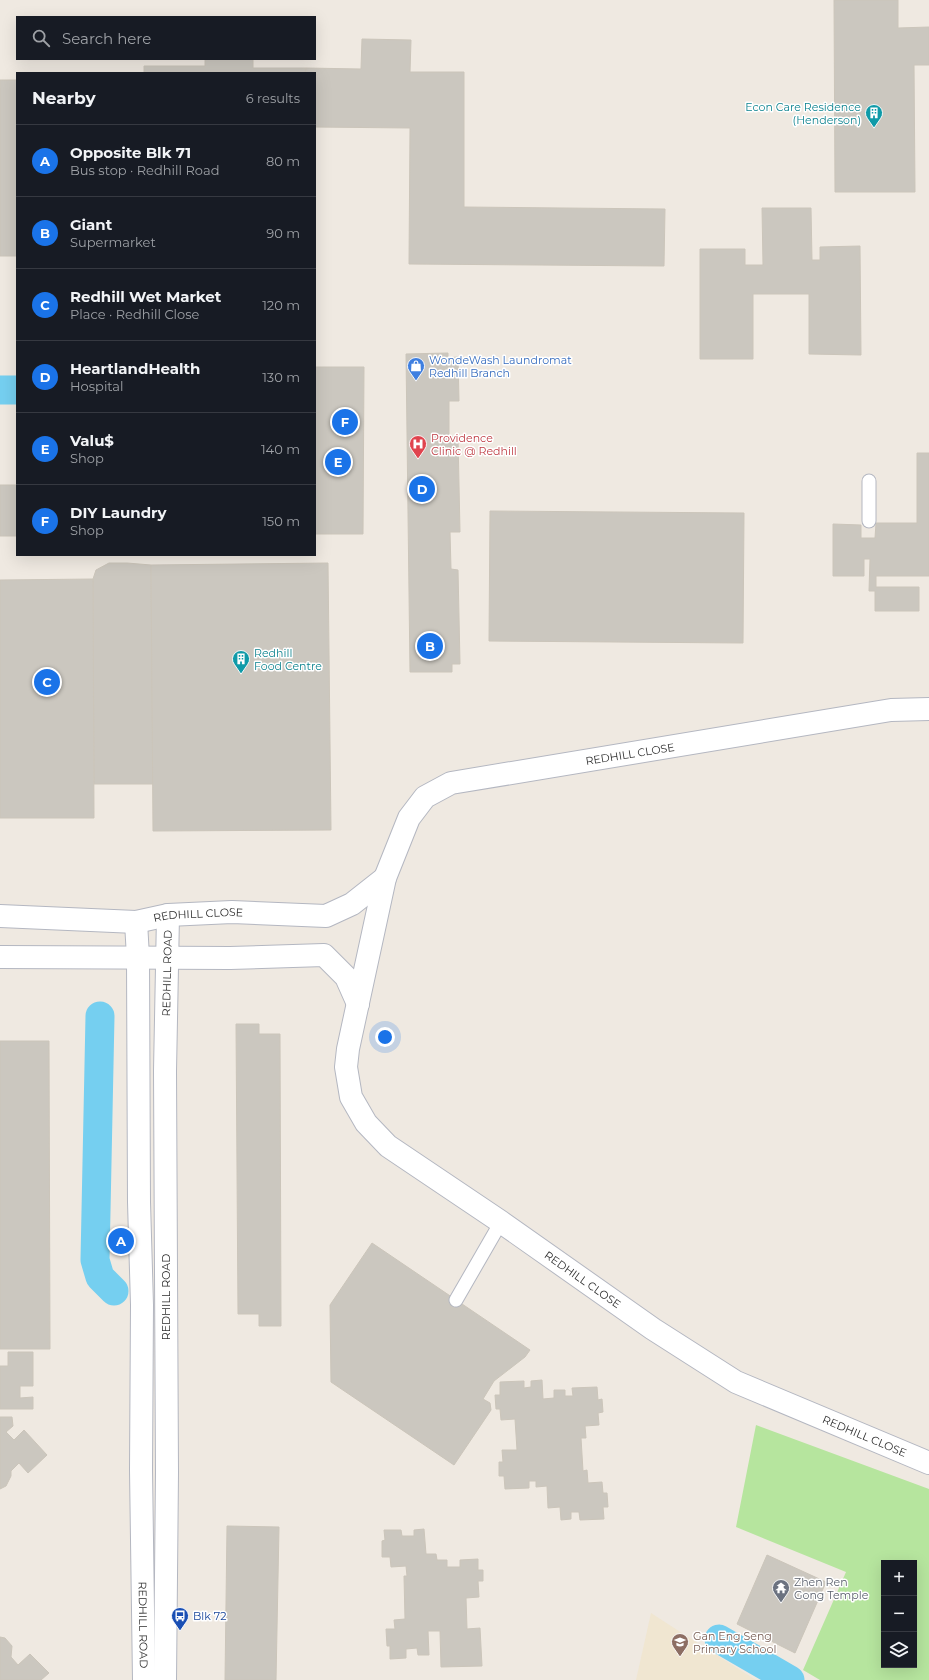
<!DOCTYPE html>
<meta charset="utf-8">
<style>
body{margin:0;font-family:Montserrat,sans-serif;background:#20242c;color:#f1f3f6}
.controls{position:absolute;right:12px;bottom:12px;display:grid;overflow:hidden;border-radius:0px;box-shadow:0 4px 16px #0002}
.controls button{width:36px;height:36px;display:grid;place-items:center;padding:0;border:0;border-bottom:1px solid #363941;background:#171b24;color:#f1f3f6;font:20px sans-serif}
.you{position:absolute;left:385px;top:1037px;width:14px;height:14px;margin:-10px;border:3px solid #fff;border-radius:50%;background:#1a73e8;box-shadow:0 0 0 6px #1a73e833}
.badge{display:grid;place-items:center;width:26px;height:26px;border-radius:50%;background:#1a73e8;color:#fff;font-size:13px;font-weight:700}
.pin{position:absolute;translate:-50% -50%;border:2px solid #fff;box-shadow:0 1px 4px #0006}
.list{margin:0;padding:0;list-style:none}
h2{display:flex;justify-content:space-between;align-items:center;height:52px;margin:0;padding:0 16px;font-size:17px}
h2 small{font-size:13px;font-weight:400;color:#9ea1a6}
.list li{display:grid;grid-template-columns:26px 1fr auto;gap:12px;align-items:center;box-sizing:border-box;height:72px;padding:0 16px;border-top:1px solid #363941}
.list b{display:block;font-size:15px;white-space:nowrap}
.list p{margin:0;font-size:13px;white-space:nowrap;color:#9ea1a6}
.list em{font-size:13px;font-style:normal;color:#9ea1a6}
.icon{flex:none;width:22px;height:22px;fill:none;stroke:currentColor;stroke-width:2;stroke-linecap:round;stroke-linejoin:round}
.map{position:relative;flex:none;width:929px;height:1680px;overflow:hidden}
.search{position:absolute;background:#171b24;box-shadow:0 4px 16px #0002;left:16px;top:16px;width:300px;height:44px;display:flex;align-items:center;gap:10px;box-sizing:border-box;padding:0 14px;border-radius:0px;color:#9ea1a6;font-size:15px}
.panel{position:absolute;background:#171b24;box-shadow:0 4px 16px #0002;left:16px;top:72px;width:300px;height:484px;border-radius:0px}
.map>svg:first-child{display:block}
.education{fill:#f0e6d1}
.green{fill:#b6e59e;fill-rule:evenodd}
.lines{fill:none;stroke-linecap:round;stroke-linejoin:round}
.canal{stroke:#75cff0;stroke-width:29}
.building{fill:#cbc7bf;stroke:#cbc5ba}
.service-casing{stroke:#b4b7c1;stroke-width:15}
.minor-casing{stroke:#b4b7c1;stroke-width:24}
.service{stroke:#fff;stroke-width:13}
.minor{stroke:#fff;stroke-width:22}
.labels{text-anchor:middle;stroke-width:3;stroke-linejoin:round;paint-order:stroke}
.culture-label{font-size:11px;fill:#0d838f;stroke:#fff;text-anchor:end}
.shop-label{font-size:11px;fill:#366cbe;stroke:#fff;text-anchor:start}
.health-label{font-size:11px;fill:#be3a42;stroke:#fff;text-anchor:start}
.street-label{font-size:11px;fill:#2e2e2e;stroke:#fff}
.worship-label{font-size:11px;fill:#5b616d;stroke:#fff;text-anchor:start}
.transit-label{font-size:11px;fill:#164399;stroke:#fff;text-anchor:start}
.education-label{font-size:11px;fill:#785e54;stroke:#fff;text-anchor:start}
</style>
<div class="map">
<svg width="929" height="1680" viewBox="0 0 929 1680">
<rect width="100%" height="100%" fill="#efe9e1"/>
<path class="education" d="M651,1613L685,1635L756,1680H636Z"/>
<path class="green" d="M756,1425L929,1489V1680H820L803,1670L846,1572L736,1527ZM884,1563H914V1665H884Z"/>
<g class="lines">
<g class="canal">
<path d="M0,390H17"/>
<path d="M100,1016L95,1260L100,1277L114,1291"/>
<path d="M719,1639L790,1680"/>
</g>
</g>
<g class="building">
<path d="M834,0H898V28L929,27V65H914L915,192H835Z"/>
<path d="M362,39L411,40L410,72H464V207L665,209L664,266L409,264L410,128L315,127V73H305L306,68L361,69Z"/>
<path d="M205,59H253V68H306L305,73H144V66H205Z"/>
<rect x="0" y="80" width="17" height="176"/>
<path d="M762,208H811L812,260H820V247L860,246L861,355L809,354V294H753V359H700V249H745V265H763Z"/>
<path d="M448,353V358L458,357L459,401H449V437H458L460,532H450L451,569L458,570L460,664H452V672H410L406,354Z"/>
<path d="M315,367H364L363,534H315Z"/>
<path d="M917,453H929V576H876V587H919V611H875V591H869L870,559H864V576H833V524L861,525V538H875L876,523H917Z"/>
<rect x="0" y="485" width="17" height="51"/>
<path d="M490,511L744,513L743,643L489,641Z"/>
<path d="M109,563H127L151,565L153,784H94L93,579L96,570Z"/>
<path d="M328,563L331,830L153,831L151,565Z"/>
<path d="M93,579L94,818H0V580Z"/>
<path d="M236,1024H259V1034H280L281,1326H259V1314H238Z"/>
<path d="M0,1041H49L50,1349H0Z"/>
<path d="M372,1243L530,1350L525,1357L494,1381L483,1399L490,1403L491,1410L454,1465L331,1382L330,1305Z"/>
<path d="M8,1352H33V1386H20V1398L33,1397V1409H0V1366H8Z"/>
<path d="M542,1380L543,1399L554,1398V1390H565V1396H573L572,1388L597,1387L598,1400L602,1399L603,1412L598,1413L599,1425L585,1426L586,1438H581L583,1471L587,1470L588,1483L602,1482L603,1493H607L608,1507H603L604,1519L580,1520L579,1512H571V1519L561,1520L560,1507L548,1508L547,1486L536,1487V1481H529V1488L505,1489L504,1476H499V1462H503L502,1450H517L515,1419L501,1420L500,1409H496L495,1395H500V1382L524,1381V1388L531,1387V1381Z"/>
<path d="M0,1417H12L13,1426L6,1432L14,1440L24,1430L47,1455L28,1473L19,1463L11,1471V1476L6,1486L0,1489Z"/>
<path d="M227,1526L279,1527L276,1680H225Z"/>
<path d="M424,1529L426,1554H436L437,1560H447V1567H460V1560L478,1559V1570H483V1581H478L479,1597L466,1598L467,1629L480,1628L482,1666L441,1667L440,1631H428L429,1655H418L417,1648L406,1649V1658L390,1659V1646H387L386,1629H395L394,1620L405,1619L404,1576H407L406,1566L391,1567L390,1557H382V1541L385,1540L384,1530H401L402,1536H414V1530Z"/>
<path d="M767,1555L826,1582L795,1653L737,1624Z"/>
<path d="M0,1637L5,1638L12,1646L11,1657L18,1665L30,1654L49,1673L41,1680H0Z"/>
</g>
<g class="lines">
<defs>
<g id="service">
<path d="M869,521V481"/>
<path d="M456,1300L501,1222"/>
</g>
<g id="minor">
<path id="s1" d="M929,709L891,710L451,783L425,797L409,818L385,878L348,1049L346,1067L351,1097L366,1123L388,1146L501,1222L653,1329L736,1382L929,1463"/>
<path id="s2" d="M0,916L136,922L168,915L232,912L326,916L352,904L385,878"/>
<path id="s3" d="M136,922L138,957L139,1202L142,1305L141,1470L144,1680"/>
<path d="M0,957L230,958L324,955L346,977L358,1004"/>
<path id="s4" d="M165,1680L167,1472L165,1071L168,915"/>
</g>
</defs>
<use href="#service" class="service-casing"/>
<use href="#minor" class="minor-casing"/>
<use href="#service" class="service"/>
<use href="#minor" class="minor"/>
</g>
<defs>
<symbol id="building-pin" viewBox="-11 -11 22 30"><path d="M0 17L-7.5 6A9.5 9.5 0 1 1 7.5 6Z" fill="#0f9aa8" stroke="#fff"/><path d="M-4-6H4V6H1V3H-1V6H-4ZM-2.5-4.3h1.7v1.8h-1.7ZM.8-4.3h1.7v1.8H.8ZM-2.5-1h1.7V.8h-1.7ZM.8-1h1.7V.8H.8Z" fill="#fff"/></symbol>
<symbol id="shop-pin" viewBox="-11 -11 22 30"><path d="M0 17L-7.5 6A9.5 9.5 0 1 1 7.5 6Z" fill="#3f7fe0" stroke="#fff"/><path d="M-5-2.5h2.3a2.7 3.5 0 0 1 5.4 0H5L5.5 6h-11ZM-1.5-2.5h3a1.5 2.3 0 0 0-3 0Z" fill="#fff"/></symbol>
<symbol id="hospital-pin" viewBox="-11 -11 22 30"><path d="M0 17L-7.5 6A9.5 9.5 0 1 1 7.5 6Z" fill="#e0444e" stroke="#fff"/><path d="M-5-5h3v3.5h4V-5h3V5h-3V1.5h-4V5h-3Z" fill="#fff"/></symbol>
<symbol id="temple-pin" viewBox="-11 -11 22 30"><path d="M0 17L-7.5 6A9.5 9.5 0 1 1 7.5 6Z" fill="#6b7280" stroke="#fff"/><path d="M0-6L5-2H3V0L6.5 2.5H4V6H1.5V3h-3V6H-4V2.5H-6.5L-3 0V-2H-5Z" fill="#fff"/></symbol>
<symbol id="bus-pin" viewBox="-11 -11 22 30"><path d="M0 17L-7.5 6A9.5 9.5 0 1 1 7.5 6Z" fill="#1a4fb4" stroke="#fff"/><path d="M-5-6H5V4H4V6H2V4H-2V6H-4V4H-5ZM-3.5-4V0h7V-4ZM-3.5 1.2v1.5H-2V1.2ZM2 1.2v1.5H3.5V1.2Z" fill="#fff"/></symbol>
<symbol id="school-pin" viewBox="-11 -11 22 30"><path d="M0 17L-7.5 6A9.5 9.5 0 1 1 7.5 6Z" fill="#8d6e63" stroke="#fff"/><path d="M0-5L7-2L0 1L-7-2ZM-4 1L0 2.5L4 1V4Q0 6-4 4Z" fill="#fff"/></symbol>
</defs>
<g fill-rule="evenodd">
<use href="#building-pin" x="864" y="103" width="20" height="27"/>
<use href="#shop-pin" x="406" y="356" width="20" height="27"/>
<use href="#hospital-pin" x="408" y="434" width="20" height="27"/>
<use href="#building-pin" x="231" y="649" width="20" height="27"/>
<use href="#temple-pin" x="771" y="1578" width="20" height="27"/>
<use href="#bus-pin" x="170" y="1606" width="20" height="27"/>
<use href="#school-pin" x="670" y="1632" width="20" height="27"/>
</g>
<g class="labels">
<g class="culture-label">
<text x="861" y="111">Econ Care Residence<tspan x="861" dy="13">(Henderson)</tspan></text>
<text x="254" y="657" text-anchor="start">Redhill<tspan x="254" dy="13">Food Centre</tspan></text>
</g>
<g class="shop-label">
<text x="429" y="364">WondeWash Laundromat<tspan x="429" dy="13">Redhill Branch</tspan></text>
</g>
<g class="health-label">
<text x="431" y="442">Providence<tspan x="431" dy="13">Clinic @ Redhill</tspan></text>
</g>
<g class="street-label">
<text transform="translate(630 754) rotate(-9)" y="4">REDHILL CLOSE</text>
<text dy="4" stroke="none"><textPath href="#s2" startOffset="199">REDHILL CLOSE</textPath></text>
<text dy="4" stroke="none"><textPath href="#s4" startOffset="707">REDHILL ROAD</textPath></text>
<text dy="4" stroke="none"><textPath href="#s1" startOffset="1126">REDHILL CLOSE</textPath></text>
<text transform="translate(166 1297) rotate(-90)" y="4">REDHILL ROAD</text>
<text dy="4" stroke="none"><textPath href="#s1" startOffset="1450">REDHILL CLOSE</textPath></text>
<text dy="4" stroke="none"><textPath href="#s3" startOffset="703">REDHILL ROAD</textPath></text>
</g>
<g class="worship-label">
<text x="794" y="1586">Zhen Ren<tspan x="794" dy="13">Gong Temple</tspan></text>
</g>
<g class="transit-label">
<text x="193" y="1620">Blk 72</text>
</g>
<g class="education-label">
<text x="693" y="1640">Gan Eng Seng<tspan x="693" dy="13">Primary School</tspan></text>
</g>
</g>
</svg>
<div class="controls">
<button>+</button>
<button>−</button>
<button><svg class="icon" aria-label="layers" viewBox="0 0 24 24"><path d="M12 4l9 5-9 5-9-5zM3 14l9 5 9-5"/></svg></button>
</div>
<div class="you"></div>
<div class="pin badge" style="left:121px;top:1241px">A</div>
<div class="pin badge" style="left:430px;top:646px">B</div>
<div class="pin badge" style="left:47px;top:682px">C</div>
<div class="pin badge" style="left:422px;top:489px">D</div>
<div class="pin badge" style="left:338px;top:462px">E</div>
<div class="pin badge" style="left:345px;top:422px">F</div>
<div class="search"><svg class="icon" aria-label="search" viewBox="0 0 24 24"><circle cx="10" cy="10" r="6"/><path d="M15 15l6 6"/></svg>Search here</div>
<section class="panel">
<h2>Nearby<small>6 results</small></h2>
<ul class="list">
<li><span class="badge">A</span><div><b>Opposite Blk 71</b><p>Bus stop · Redhill Road</p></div><em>80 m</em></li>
<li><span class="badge">B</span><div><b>Giant</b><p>Supermarket</p></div><em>90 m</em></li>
<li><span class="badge">C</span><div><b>Redhill Wet Market</b><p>Place · Redhill Close</p></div><em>120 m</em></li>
<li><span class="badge">D</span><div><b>HeartlandHealth</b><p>Hospital</p></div><em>130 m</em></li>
<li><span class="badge">E</span><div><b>Valu$</b><p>Shop</p></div><em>140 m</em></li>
<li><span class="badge">F</span><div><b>DIY Laundry</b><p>Shop</p></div><em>150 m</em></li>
</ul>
</section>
</div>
